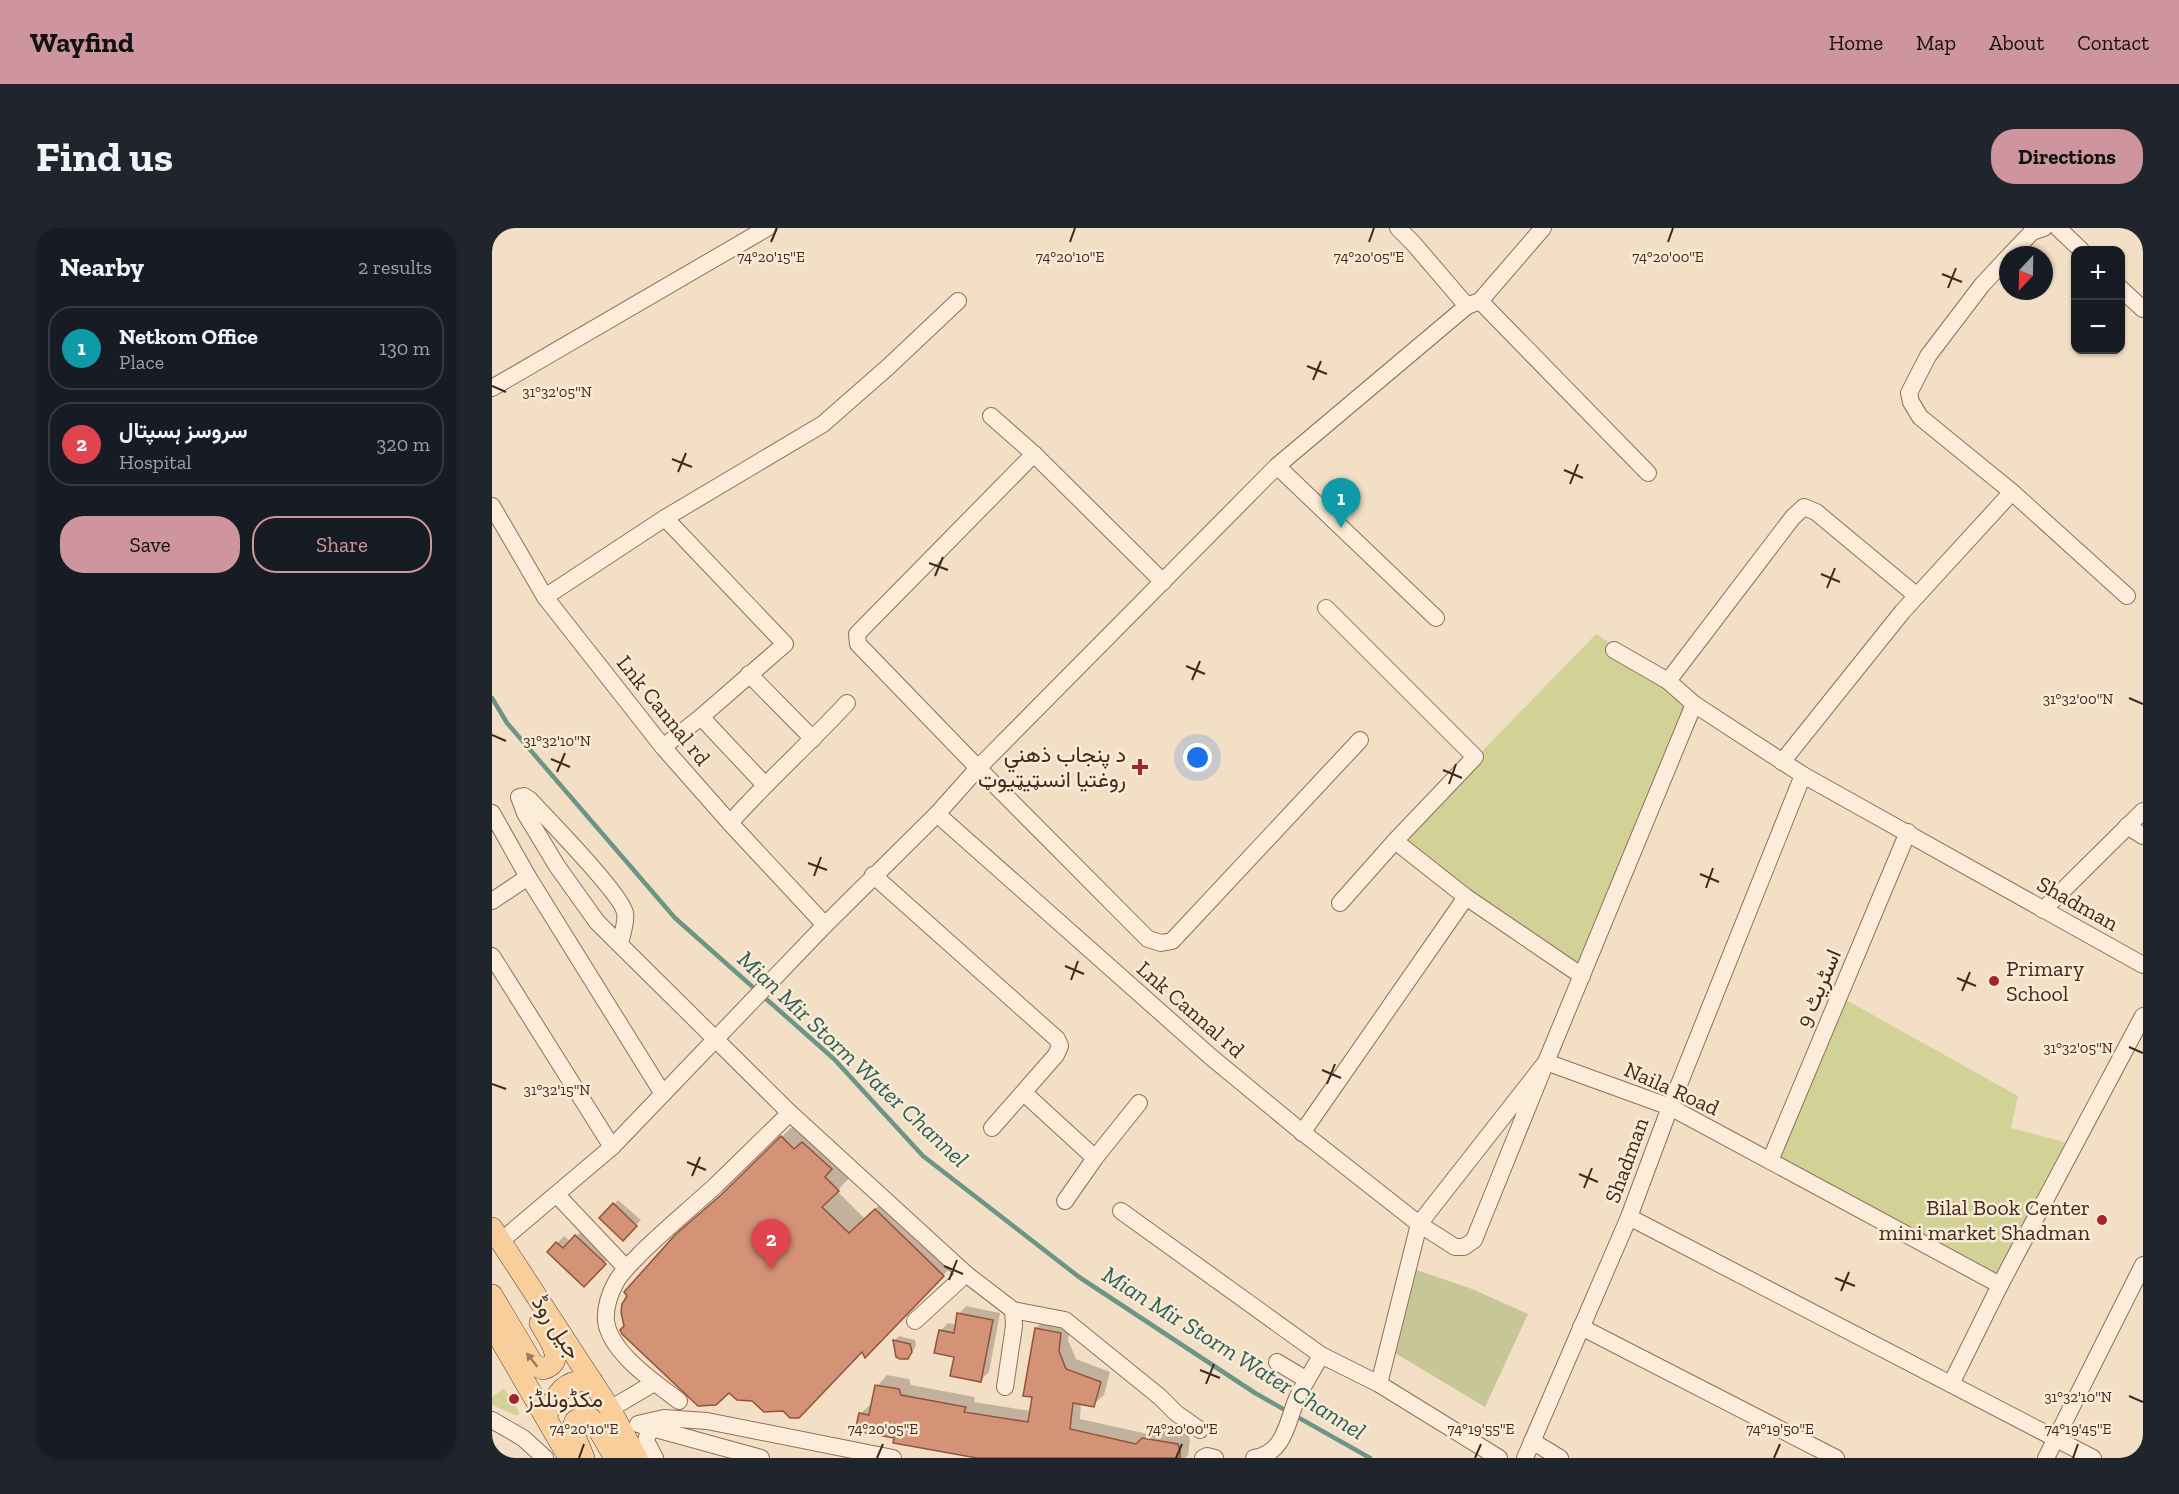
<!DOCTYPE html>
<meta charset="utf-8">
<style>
body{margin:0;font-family:"Zilla Slab",Vazirmatn,serif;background:#20242c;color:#f1f3f6}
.controls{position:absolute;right:18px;top:18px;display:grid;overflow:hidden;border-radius:12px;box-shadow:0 2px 4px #0004}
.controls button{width:54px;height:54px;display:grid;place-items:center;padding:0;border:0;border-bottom:2px solid #363941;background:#171b24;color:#f1f3f6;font:30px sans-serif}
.compass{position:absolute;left:1507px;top:18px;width:54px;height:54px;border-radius:50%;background:#171b24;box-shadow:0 2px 4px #0004;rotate:202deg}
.you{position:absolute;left:706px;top:530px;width:21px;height:21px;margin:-15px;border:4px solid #fff;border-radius:50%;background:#1a73e8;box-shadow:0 0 0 9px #1a73e833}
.badge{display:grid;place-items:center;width:39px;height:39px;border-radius:50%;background:#cf959e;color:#fff;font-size:20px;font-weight:700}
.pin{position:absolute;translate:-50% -50px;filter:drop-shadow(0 2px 3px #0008)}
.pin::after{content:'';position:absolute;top:32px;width:21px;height:18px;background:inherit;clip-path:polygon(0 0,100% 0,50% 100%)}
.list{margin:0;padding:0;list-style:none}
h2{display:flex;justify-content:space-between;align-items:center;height:78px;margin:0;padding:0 24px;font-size:26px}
h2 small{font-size:20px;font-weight:400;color:#9ea1a6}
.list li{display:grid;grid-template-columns:39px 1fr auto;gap:18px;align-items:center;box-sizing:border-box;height:84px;margin:0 12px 12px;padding:0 12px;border:2px solid #363941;border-radius:24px}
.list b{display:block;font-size:22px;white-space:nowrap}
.list p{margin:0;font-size:20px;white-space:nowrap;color:#9ea1a6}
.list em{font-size:20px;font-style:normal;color:#9ea1a6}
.actions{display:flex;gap:12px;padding:18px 24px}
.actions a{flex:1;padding:14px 0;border:2px solid #cf959e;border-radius:24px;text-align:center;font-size:21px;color:#cf959e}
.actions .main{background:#cf959e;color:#111}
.map{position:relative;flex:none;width:1651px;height:1230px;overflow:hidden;border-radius:24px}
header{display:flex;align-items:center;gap:36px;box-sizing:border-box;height:84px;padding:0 30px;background:#cf959e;color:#111}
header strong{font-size:28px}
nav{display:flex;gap:33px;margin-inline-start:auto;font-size:21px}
.intro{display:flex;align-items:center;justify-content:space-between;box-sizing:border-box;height:144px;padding:0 36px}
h1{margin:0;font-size:42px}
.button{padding:15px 27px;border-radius:24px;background:#cf959e;color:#111;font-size:21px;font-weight:700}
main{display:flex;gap:36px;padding:0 36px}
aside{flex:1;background:#171b24;border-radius:24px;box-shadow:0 2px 4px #0004}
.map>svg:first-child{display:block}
.green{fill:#d2d297}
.cemetery{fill:#c7c697}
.shadow{fill:#0003}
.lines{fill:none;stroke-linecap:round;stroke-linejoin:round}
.stream{stroke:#6c9586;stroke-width:4.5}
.building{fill:#d49277;stroke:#92533c;stroke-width:1.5}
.minor-casing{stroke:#906f59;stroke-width:18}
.major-casing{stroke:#5d3e2d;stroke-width:22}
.minor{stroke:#fcedda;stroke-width:16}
.major{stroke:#f8cf9a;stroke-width:21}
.oneway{fill:#9c7c5c}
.ticks{fill:none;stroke:#3f2a1e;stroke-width:2}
.poi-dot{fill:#a52233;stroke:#f9ead5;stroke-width:2}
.labels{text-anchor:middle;stroke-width:5;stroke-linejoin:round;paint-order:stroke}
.street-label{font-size:22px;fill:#3f2a1e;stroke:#f9ead5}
.poi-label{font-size:22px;fill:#3f2a1e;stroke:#f9ead5;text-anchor:end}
.water-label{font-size:24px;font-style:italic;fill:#2c6056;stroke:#f9ead5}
.ticks-label{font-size:15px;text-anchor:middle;fill:#3f2a1e;stroke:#f9ead5;stroke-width:5;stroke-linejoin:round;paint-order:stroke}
</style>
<header>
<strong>Wayfind</strong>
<nav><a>Home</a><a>Map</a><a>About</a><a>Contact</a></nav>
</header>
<div class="intro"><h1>Find us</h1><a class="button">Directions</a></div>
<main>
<aside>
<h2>Nearby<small>2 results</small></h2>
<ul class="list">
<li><span class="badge" style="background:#0f9aa8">1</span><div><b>Netkom Office</b><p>Place</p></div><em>130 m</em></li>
<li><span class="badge" style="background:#e0444e">2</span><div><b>سروسز ہسپتال</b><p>Hospital</p></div><em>320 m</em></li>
</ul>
<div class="actions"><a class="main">Save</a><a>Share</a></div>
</aside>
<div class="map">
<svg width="1651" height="1230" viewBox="0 0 1651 1230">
<rect width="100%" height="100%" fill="#f3dfc5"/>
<g class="green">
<path d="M1104,406L1176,453L1202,476L1090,748L903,613Z"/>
<path d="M1347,768L1526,868L1519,900L1583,917L1508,1057L1278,933Z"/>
<path d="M12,1160L27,1184L26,1187H23L0,1177V1169Z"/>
</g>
<path class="cemetery" d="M916,1039L980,1061L1036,1086L993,1179L893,1119Z"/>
<g class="shadow">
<path d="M306,893L319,906L326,899L355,925L348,933L361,946L345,963L373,991L399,966L466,1032L389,1112L370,1123L291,1181L237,1163L201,992L248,950Z"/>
<path d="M126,972L149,992L131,1011L109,990Z"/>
<path d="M91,1001L120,1027L92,1057L57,1024L72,1008L79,1014Z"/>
<path d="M474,1078L508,1085L497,1144L489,1152L463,1128L448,1103L456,1095L465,1097L467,1086Z"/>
<path d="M555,1090L579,1095L576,1112L584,1131L618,1144L612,1167L601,1177L589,1175L588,1191L656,1206L662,1200L696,1206L698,1212L696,1227L693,1230H486L404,1209L368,1186L379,1176H381L385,1158L395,1147L417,1151L419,1157L483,1169L482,1174L539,1183L542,1168L544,1100Z"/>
<path d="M407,1108L423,1112L424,1118L418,1127L404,1125L403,1112Z"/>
</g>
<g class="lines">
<path class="stream" d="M0,470L15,495L183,690L342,831L431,928L587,1049L763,1165L878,1230"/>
</g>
<g class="building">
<path d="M289,908L302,921L310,914L340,941L333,949L347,963L330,979L357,1005L383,981L452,1048L373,1130L370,1124L307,1190H298L291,1183L272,1184L260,1173L245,1172L237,1165L224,1177L206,1178L130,1106L128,1102L132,1098L129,1084L130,1076L135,1068L132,1064L183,1007L230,966Z"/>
<path d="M121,975L145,998L131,1013L107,990Z"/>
<path d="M83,1007L114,1036L92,1059L55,1024L64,1014L71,1020Z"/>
<path d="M465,1085L501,1092L489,1154L458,1148L462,1129L442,1125L447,1102L462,1105Z"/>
<path d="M543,1100L569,1105L567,1123L574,1141L609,1154L602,1179L581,1175L578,1201L644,1216L650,1210L686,1216L688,1223V1230H485L401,1215L402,1210L363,1203L367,1185L377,1187L383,1157L407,1161L409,1167L474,1179L472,1184L536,1194L540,1169L531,1168Z"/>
<path d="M401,1112L418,1116L420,1124L416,1131H408L404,1129Z"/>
</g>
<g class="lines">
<defs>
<g id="minor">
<path d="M906,0L921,15L975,78"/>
<path d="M1566,0L1589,22"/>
<path d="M1518,27L1540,4L1552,0"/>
<path d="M1516,29L1490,57L1436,128L1417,165L1419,174L1428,189L1520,264L1635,368"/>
<path d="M1628,60L1651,81"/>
<path d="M988,73L1156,245"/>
<path d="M0,160L275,0"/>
<path d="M499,188L542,226L671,354"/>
<path d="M542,226L365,406L366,416L486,540L656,711L669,715L680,713L868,512"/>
<path d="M785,238L944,390"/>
<path d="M0,278L53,369L171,519L238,595L333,697"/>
<path d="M53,369L173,290L331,196L396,139L466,73"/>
<path d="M834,380L983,529L903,613L848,675"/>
<path d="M1122,422L1176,453L1202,476L1311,547L1651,737"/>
<path d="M257,446L321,511"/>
<path d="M1176,453L1301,289L1312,279L1324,284L1425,368"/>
<path d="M1202,476L1054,834L927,996L963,1019H972L982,1012L1054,834L1178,879L1508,1057"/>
<path d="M209,489L272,556"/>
<path d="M171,519L209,489L293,416L173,290"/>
<path d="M1290,534L1411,383L1520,264"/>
<path d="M0,585L36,649L171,866"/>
<path d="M445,586L486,540L785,238L975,78L988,73L1051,0"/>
<path d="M238,595C275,553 317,516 355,475"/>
<path d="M1635,598L1651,608"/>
<path d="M903,613L974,669L1090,748"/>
<path d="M381,647L565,811L568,818L564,827L500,900"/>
<path d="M0,673L36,649"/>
<path d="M1551,682L1651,583"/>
<path d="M128,717C129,708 135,695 133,685C131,668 54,589 38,572L32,568L27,569L33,585L65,638L105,694L298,885L474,1046L521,1082L573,1092L668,1169L684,1185L708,1202"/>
<path d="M0,728L120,919"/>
<path d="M532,865L603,930"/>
<path d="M810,905L974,669"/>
<path d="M1278,933L1416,604"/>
<path d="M65,967L134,1040"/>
<path d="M573,973L603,930L647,875"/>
<path d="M629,983L829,1127L887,1156L1007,1230"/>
<path d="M1137,989L1601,1230"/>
<path d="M9,1013L120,919L333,697L445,586L719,829L805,900L927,996L887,1156"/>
<path d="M423,1093L474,1046"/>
<path d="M1089,1099L1344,1230"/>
<path d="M785,1134L815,1152"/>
<path d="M1459,1156L1508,1057L1651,788"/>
<path d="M513,1159L522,1098L521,1082"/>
<path d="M187,1173C164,1155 118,1125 114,1093C113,1080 118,1065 124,1054C130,1043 140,1035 148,1026C172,1002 198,981 223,958C248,934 273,909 298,885"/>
<path d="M118,1181L162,1155"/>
<path d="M0,1192L31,1210L53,1230"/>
<path d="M146,1196L172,1190L215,1193L401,1230"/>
<path d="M149,1197L269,1230"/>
<path d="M162,1200L156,1206L154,1213L163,1230"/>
<path d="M1040,1213L1068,1230"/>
<path d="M711,1230L715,1228L723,1230"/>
<path d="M762,1230C794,1225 795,1192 806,1168C813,1154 822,1141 829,1127"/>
<path d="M1033,1230L1137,989L1178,879L1311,547"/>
<path d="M1554,1230L1651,1037"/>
</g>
<g id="major">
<path d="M0,1000L118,1181L145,1230"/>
<path d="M0,1067L41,1136L51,1141C76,1134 56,1110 48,1095"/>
<path d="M0,1097L77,1230"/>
<path d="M54,1189C64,1166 72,1150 100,1153"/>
<path d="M92,1230L80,1201L83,1193L90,1189L98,1190L102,1194L123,1230"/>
</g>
</defs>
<use href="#minor" class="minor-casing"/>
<use href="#major" class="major-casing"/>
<use href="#minor" class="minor"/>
<use href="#major" class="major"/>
</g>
<defs><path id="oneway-solid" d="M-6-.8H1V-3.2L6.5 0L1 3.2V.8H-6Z" transform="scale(1.5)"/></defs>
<use class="oneway" href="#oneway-solid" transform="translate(40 1132) rotate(-128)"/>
<path class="ticks" d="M279,14L285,0M578,14L583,0M877,14L882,0M1176,14L1181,0M1450,46L1470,54M1456,60L1464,40M815,138L835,146M821,152L829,133M0,158L14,164M180,231L200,239M1072,242L1091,250M186,244L194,225M1078,256L1086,236M437,335L456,342M1329,346L1348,354M443,348L451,329M1335,360L1343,340M694,438L713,446M700,452L708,433M1637,470L1651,476M0,507L14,513M59,531L78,539M951,542L970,550M65,544L73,525M957,556L964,536M316,635L335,642M1208,646L1227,654M322,648L329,629M1214,660L1221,640M573,738L592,746M1465,750L1484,758M579,752L586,733M1470,763L1478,744M1637,819L1651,825M830,842L849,850M0,856L14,861M835,856L843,836M195,934L214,942M1087,946L1106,954M200,948L208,929M1092,960L1100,940M452,1038L471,1046M1343,1050L1363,1058M457,1052L465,1032M1349,1063L1357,1044M708,1142L728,1150M714,1156L722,1136M1637,1168L1651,1174M87,1230L92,1216M385,1230L391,1216M684,1230L690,1216M983,1230L989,1216M1282,1230L1288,1216M1581,1230L1586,1216"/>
<g class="poi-dot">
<path d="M645 530h6v6h6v6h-6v6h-6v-6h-6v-6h6z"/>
<circle cx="1502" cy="753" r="6"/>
<circle cx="1610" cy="992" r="6"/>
<circle cx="22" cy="1171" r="6"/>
</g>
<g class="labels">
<g class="street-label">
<text transform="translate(172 482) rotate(51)" y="8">Lnk Cannal rd</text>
<text transform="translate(1586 675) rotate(29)" y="8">Shadman</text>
<text transform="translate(1326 760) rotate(-67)" y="8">اسٹریٹ 9</text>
<text transform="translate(699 781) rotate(41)" y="8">Lnk Cannal rd</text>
<text transform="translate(1180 860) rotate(24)" y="8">Naila Road</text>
<text transform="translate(1134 932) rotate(-70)" y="8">Shadman</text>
<text transform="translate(65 1099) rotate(57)" y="8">جیل روڈ</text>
</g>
<g class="poi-label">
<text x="634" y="534">د پنجاب ذهني<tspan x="634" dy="25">روغتیا انسټیټیوټ</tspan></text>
<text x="1514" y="748" text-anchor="start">Primary<tspan x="1514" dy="25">School</tspan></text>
<text x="1598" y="987">Bilal Book Center<tspan x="1598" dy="25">mini market Shadman</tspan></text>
<text x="34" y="1179" text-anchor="start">مکڈونلڈز</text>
</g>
<g class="water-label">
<text transform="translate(361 831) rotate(43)" y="8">Mian Mir Storm Water Channel</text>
<text transform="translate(742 1125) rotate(32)" y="8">Mian Mir Storm Water Channel</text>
</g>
</g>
<g class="ticks-label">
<text x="279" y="34">74°20'15"E</text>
<text x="578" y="34">74°20'10"E</text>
<text x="877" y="34">74°20'05"E</text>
<text x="1176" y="34">74°20'00"E</text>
<text x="65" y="169">31°32'05"N</text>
<text x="1586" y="476">31°32'00"N</text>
<text x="65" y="518">31°32'10"N</text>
<text x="1586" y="825">31°32'05"N</text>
<text x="65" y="867">31°32'15"N</text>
<text x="1586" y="1174">31°32'10"N</text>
<text x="92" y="1206">74°20'10"E</text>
<text x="391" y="1206">74°20'05"E</text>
<text x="690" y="1206">74°20'00"E</text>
<text x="989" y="1206">74°19'55"E</text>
<text x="1288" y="1206">74°19'50"E</text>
<text x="1586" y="1206">74°19'45"E</text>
</g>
</svg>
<div class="controls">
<button>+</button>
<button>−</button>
</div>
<svg class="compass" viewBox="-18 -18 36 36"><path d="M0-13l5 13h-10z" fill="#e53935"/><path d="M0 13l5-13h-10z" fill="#9ea1a6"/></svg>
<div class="you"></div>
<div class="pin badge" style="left:849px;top:300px;background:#0f9aa8">1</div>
<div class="pin badge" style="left:279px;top:1041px;background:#e0444e">2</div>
</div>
</main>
